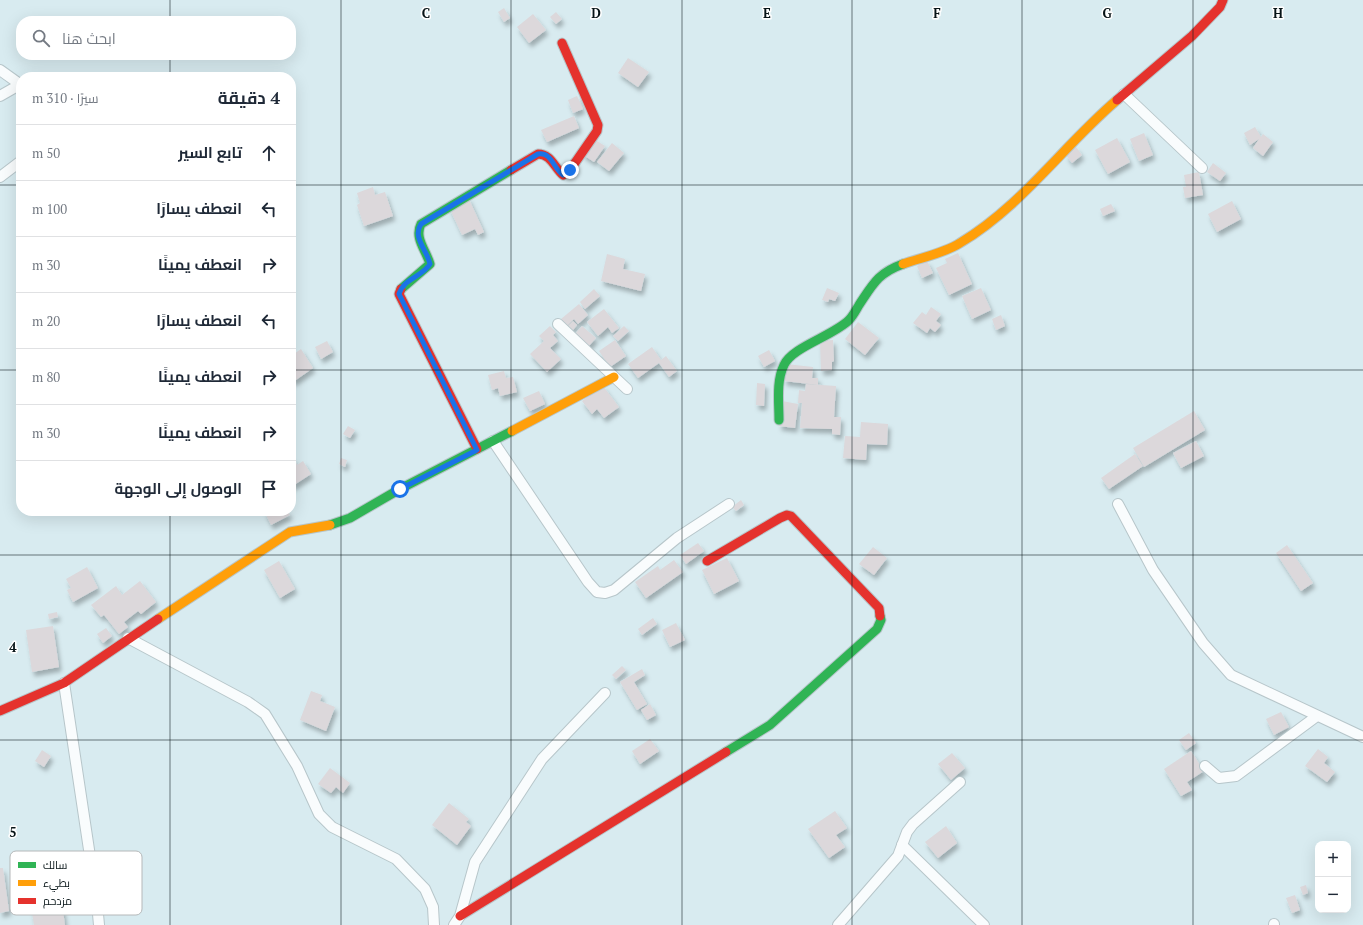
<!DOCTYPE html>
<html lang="ar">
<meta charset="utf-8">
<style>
body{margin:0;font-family:"PT Serif",Cairo,serif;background:#f2f2f3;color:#1f2937;direction:rtl}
.controls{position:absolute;right:12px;bottom:12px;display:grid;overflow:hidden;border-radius:8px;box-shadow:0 4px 16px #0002}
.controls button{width:36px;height:36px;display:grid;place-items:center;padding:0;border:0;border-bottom:1px solid #e0e1e3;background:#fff;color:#1f2937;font:20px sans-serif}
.stop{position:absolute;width:12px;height:12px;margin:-9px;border:3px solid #1a73e8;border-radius:50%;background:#fff}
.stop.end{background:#1a73e8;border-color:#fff;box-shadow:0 1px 4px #0008}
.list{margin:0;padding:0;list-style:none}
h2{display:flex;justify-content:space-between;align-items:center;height:52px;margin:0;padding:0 16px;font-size:17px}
h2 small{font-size:13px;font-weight:400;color:#747a83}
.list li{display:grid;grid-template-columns:26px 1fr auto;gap:12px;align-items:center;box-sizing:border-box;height:56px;padding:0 16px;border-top:1px solid #e0e1e3}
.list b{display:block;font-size:15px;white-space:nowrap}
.list em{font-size:13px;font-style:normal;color:#747a83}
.icon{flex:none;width:22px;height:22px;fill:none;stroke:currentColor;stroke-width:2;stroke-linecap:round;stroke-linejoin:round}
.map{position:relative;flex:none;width:1363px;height:925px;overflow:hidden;direction:ltr}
.search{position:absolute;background:#fff;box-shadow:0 4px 16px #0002;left:16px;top:16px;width:280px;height:44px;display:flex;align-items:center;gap:10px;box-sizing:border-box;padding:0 14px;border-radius:16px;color:#747a83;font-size:15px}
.panel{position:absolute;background:#fff;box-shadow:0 4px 16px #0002;left:16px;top:72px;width:280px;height:444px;border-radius:16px;direction:rtl}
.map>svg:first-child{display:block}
.building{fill:#dcd8db;filter:url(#shadow)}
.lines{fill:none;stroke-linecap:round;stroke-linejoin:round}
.street-casing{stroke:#b7c6ca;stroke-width:12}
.fast-casing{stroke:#b7c6ca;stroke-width:11}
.slow-casing{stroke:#b7c6ca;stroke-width:11}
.jam-casing{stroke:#b7c6ca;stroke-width:11}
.street{stroke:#f9fcfd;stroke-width:10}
.fast{stroke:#30b455;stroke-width:9}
.slow{stroke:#ff9f0a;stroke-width:9}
.jam{stroke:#e5322d;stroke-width:9}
.route{stroke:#1a73e8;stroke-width:5}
.grid{fill:none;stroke:#071417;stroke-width:1;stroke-opacity:0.55}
.key{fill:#fff;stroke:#b5b8b9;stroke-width:1}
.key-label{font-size:11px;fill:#071417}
.grid-label{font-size:13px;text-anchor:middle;font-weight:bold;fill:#071417;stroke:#fff;stroke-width:3;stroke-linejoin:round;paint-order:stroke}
</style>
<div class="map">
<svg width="1363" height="925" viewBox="0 0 1363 925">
<defs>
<filter id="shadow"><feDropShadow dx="2.5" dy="4.5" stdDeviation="2" flood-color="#0004"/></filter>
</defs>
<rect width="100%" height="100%" fill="#d8ebf0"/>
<g class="building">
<path d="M504,8L510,18L504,22L498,12Z"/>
<path d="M556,12L562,19L556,24L550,17Z"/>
<path d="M533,14L546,30L529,43L517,27Z"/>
<path d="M628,58L649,72L638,87L618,73Z"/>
<path d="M577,96L583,109L573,113L568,100Z"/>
<path d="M574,116L579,128L547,142L541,130Z"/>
<path d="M1255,127L1261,137L1263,134L1273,142L1263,156L1253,148L1259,139L1250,145L1244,133Z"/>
<path d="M1144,133L1153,155L1139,161L1130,139Z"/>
<path d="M592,138L605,146L594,162L582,154Z"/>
<path d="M1117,138L1130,162L1108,174L1095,150Z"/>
<path d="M612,143L624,153L609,171L597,162Z"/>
<path d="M1076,147L1082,155L1072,163L1066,155Z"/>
<path d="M1213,163L1226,173L1220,181L1207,172Z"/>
<path d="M1199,172L1203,195L1185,198L1183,187H1186L1184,175Z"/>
<path d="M373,187L375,195L385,192L393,216L364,226L357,205L360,203L357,193Z"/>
<path d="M468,197L484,232L478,235L475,229L462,235L449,207Z"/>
<path d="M1232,201L1241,219L1217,232L1208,214Z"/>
<path d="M1111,204L1115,211L1103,216L1100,209Z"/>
<path d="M958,253L972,284L949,295L936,268L947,263L945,259Z"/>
<path d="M607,254L625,259L623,269L645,274L641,291L601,281Z"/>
<path d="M927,261L933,273L922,278L917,266Z"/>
<path d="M827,288L839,293L835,301L829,299L828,302L822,300Z"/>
<path d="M981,288L991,310L972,319L962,296Z"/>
<path d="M594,289L600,296L585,309L580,302Z"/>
<path d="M579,304L588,315L578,324L574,319L567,326L561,319Z"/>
<path d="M931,307L941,314L936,321L941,325L935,332L930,328L927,333L913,323L922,312L926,315Z"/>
<path d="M604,309L619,328L612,333L608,327L598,336L587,322Z"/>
<path d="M1001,315L1005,326L996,330L992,319Z"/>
<path d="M573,321L577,325L573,330L568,326Z"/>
<path d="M858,322L879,338L865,355L845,339Z"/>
<path d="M550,326L556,332L553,335L558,341L550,348L561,359L547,372L530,354L544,341L539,336Z"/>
<path d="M582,326L596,338L588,347L574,335Z"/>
<path d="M624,326L629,331L618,341L613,336Z"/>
<path d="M615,340L626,356L610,367L599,351Z"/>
<path d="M833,340L834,361L832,362V370L821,371L820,341Z"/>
<path d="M327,341L333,352L321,359L315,347Z"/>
<path d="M652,347L661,360L666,356L677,371L669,377L659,363L638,378L628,364Z"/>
<path d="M301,349L313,368L293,382L291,379V356Z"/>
<path d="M769,350L775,361L764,367L758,356Z"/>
<path d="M786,364L813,367L812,378H818V385L784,381Z"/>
<path d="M504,371L506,378L513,377L517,392L500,396L498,388L492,390L488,375Z"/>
<path d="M757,383L765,384L764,406L756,405Z"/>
<path d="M806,384L836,386L834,417H841L840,435L832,434V429L800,428L802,403H798L799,390L805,391Z"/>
<path d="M603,386L619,407L604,418L597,409L592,414L582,401Z"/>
<path d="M539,391L545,404L530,411L523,398Z"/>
<path d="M782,401L798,404L795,428L779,426Z"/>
<path d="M1194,411L1205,430L1144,467L1133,448Z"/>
<path d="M861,422L888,424L887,445L867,444L866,460L843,458L845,436L860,437Z"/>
<path d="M348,426L355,430L350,438L343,434Z"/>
<path d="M1196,441L1204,456L1181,468L1173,453Z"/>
<path d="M1135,454L1143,466L1109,489L1101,478Z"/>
<path d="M294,458L297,465L303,461L311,474L291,487V460Z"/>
<path d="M341,458L347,460L345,467L339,464Z"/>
<path d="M741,500L744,505L736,511L732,507Z"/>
<path d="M264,511H288L290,515L271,525Z"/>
<path d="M698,543L704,551L686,564L680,555Z"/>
<path d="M1287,545L1313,583L1301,591L1276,553Z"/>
<path d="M873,547L887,558L874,575L859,564Z"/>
<path d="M727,558L739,581L714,594L702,570Z"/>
<path d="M674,560L683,572L646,598L635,582L658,566L660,570Z"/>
<path d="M279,561L295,589L280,598L264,570Z"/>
<path d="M87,567L98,588L73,602L67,590L71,588L66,579Z"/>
<path d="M140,581L156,602L141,614L138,611L124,622L128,627L119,634L104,615L101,617L91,605L116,586L122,595Z"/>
<path d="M57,612L58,617L49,619L48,614Z"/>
<path d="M653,618L657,624L642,635L638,629Z"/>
<path d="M676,623L685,640L670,647L662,630Z"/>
<path d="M53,626L59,667L32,672L26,630Z"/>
<path d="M106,628L112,636L103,643L97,634Z"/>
<path d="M622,666L626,670L616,679L612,675Z"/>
<path d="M642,669L645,675L634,682L647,704L637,710L620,682Z"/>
<path d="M311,691L322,695L320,701L335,707L326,731L300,720Z"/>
<path d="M650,704L656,715L647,720L641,710Z"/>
<path d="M1281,712L1289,727L1274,735L1266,719Z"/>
<path d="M1189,733L1196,743L1186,750L1179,740Z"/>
<path d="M650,739L659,751L640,764L632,751Z"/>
<path d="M1318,749L1328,757L1324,763L1335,772L1327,782L1305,766Z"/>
<path d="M42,750L51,756L44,767L35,761Z"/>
<path d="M1191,751L1204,771L1187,782L1192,790L1181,796L1164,769Z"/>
<path d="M952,753L965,768L951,780L938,764Z"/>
<path d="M330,768L350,783L343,793L336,787L331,793L318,784Z"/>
<path d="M449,803L469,819L466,822L471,826L457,845L432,825Z"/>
<path d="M835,811L847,828L836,835L845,847L829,858L808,829Z"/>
<path d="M946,826L957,843L938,858L925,842Z"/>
<path d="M0,868H3L9,911L0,913Z"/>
<path d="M1306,885L1308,893L1303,895L1300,887Z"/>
<path d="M60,890L65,925H34L29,894Z"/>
<path d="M1295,895L1300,910L1292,913L1286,898Z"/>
</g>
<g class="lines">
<defs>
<g id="street">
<path d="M0,70L21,85"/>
<path d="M1124,94L1202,168"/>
<path d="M0,96L21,84"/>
<path d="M0,177L21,161"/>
<path d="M558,324L627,389"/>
<path d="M493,441L588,582L597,592L605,593L614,590L677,538L729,504"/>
<path d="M1118,504L1153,570L1203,643L1231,675L1363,737"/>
<path d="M128,638L248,702L265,714L297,766L319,814L332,827L396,859L425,889L433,907L434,925"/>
<path d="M64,683L97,903L99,925"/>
<path d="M1205,766L1219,778L1236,776L1317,716"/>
<path d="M902,845L984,925"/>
<path d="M454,925L460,916L475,862L542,759L605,693"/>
<path d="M838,925L898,856L907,832L913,824L960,782"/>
<path d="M1274,925V924"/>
</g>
<g id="fast">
<path d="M401,289L430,264C426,250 414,238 421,224L511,170"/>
<path d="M779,420C779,403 776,381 784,365C792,347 833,336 849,320C853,316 856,310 859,305C873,284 878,273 903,264"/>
<path d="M330,525L350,518L400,489L512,431"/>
<path d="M726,752L770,725L877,629L881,620L880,616"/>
</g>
<g id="slow">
<path d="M903,264C920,258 945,253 960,243C1022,206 1063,146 1117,100"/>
<path d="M512,431L614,377"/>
<path d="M158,619L290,532L330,525"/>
</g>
<g id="jam">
<path d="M1117,100L1192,36L1220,7L1223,0"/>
<path d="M511,170L538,154C551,154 554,167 563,175L570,170L597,131L598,125L562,43"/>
<path d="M401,289L399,294L477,449"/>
<path d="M707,561L780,518L787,515L791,516L879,608L880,616"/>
<path d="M0,711L64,683L158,619"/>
<path d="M460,916L726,752"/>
</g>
</defs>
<use href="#street" class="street-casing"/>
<use href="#fast" class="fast-casing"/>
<use href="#slow" class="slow-casing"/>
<use href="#jam" class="jam-casing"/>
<use href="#street" class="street"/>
<use href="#fast" class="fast"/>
<use href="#slow" class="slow"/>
<use href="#jam" class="jam"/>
</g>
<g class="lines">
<path class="route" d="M400,489L477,450L399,294C404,278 422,277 430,264C427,250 412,237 421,224L538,154C552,152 553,168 563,175L570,170"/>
</g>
<path class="grid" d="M170,0V21M341,0V925M511,0V925M682,0V925M852,0V925M1022,0V925M1193,0V925M170,55V77M0,185H21M291,185H1363M0,370H21M291,370H1363M170,511V925M0,555H1363M0,740H1363"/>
<rect x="10" y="851" width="132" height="64" rx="6" class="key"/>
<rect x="18" y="862" width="18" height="6" fill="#30b455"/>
<rect x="18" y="880" width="18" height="6" fill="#ff9f0a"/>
<rect x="18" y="898" width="18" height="6" fill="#e5322d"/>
<g class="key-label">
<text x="43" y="869">سالك</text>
<text x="43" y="887">بطيء</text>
<text x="43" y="905">مزدحم</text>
</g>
<g class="grid-label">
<text x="426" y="18">C</text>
<text x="596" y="18">D</text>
<text x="767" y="18">E</text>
<text x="937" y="18">F</text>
<text x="1107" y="18">G</text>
<text x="1278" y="18">H</text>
<text x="13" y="652">4</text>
<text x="13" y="837">5</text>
</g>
</svg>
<div class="controls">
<button>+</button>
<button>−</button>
</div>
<div class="stop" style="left:400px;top:489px"></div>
<div class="stop end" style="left:570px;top:170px"></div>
<div class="search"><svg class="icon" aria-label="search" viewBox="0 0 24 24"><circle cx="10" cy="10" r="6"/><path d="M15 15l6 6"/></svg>ابحث هنا</div>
<section class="panel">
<h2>4 دقيقة<small>سيرًا · 310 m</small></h2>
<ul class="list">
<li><svg class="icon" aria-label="ahead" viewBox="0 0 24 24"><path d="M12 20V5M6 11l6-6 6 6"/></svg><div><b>تابع السير</b></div><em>50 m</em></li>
<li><svg class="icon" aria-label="left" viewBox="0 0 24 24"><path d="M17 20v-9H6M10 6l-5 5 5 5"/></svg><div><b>انعطف يسارًا</b></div><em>100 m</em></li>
<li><svg class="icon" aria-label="right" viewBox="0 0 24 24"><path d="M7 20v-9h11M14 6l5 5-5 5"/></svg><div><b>انعطف يمينًا</b></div><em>30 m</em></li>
<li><svg class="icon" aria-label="left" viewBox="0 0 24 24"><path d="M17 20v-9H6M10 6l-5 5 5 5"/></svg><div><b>انعطف يسارًا</b></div><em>20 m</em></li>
<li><svg class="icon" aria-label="right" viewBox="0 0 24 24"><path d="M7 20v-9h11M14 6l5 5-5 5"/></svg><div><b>انعطف يمينًا</b></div><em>80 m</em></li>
<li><svg class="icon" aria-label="right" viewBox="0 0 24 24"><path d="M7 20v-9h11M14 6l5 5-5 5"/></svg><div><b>انعطف يمينًا</b></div><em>30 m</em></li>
<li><svg class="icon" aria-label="arrive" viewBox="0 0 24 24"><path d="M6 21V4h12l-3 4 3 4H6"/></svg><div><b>الوصول إلى الوجهة</b></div></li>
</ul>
</section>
</div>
